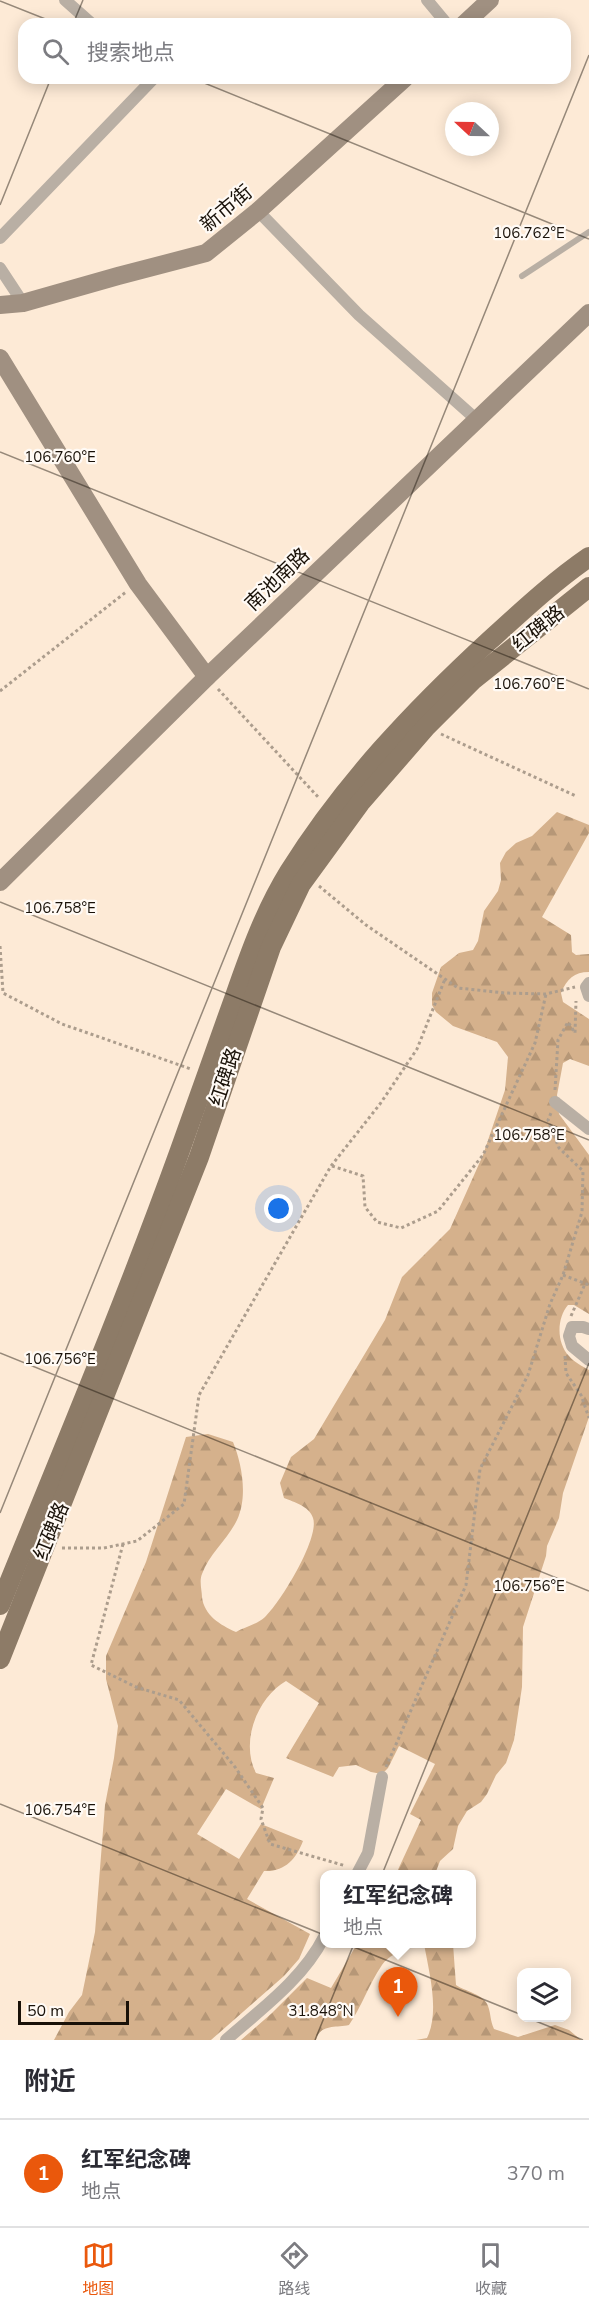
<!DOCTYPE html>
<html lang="zh">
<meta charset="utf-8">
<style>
body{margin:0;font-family:"Nunito Sans","Noto Sans SC",sans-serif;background:#f2f2f3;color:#2b2b33}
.controls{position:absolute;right:18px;bottom:18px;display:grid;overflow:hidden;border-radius:12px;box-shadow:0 3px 15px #0003}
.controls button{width:54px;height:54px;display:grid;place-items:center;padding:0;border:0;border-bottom:2px solid #e1e1e2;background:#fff;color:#2b2b33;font:30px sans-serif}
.compass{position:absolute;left:445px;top:102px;width:54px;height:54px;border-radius:50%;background:#fff;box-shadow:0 3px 15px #0003;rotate:292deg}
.scale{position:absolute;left:18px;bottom:15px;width:111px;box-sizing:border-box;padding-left:6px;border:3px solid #191108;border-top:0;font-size:16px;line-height:21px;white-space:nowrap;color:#191108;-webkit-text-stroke:4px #fffaf5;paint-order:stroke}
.you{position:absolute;left:279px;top:1209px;width:21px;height:21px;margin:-15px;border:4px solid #fff;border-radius:50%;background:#1a73e8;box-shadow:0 0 0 9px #1a73e833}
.badge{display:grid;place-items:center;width:39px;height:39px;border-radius:50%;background:#ea580c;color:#fff;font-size:20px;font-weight:700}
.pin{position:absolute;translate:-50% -50px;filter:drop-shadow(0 2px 3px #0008)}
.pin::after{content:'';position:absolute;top:32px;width:21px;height:18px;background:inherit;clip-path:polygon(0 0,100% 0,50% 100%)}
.popup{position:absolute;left:320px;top:1870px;width:156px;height:78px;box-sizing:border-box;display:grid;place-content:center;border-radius:12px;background:#fff;filter:drop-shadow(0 2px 4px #0005);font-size:20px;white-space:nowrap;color:#7c7c81}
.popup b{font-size:22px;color:#2b2b33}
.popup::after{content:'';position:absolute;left:50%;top:100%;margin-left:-12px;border:12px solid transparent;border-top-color:#fff}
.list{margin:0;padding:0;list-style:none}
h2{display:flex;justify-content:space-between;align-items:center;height:78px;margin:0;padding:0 24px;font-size:26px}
h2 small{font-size:20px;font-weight:400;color:#7c7c81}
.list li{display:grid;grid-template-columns:39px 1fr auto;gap:18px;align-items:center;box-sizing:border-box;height:108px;padding:0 24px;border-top:2px solid #e1e1e2}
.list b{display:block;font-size:22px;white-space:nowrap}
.list p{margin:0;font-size:20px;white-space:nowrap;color:#7c7c81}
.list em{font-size:20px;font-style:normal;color:#7c7c81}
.icon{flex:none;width:33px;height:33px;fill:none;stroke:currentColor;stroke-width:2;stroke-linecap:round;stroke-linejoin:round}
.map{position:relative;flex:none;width:589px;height:2040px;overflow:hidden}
.search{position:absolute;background:#fff;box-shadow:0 3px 15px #0003;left:18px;right:18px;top:18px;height:66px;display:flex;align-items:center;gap:15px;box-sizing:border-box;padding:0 21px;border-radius:18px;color:#7c7c81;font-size:22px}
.sheet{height:186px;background:#fff}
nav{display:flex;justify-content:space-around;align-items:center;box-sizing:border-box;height:84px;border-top:2px solid #e1e1e2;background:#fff;font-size:16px;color:#7c7c81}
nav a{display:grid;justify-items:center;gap:3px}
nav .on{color:#ea580c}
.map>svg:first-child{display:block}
.forest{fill:url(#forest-firs)}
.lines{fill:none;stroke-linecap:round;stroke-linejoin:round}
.path{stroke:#ac9d8d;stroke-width:3;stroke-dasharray:3 3;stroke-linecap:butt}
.lane{stroke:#b9afa4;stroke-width:6}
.street{stroke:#b9afa4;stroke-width:12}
.secondary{stroke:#a09081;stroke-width:18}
.primary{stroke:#8d7b67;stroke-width:20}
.ticks{fill:none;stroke:#191108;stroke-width:1.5;stroke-opacity:0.45}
.labels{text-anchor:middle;stroke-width:4.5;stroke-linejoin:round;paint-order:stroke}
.street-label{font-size:20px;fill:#191108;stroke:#fffaf5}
.ticks-label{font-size:15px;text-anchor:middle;fill:#191108;stroke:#fffaf5;stroke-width:4.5;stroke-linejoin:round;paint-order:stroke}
</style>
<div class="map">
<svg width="589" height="2040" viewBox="0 0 589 2040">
<defs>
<pattern id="forest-firs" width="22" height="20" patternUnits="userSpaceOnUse" patternTransform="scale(1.5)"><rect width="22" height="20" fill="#d5b18c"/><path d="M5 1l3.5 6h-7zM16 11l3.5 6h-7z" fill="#b69777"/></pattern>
</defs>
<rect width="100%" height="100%" fill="#fdead6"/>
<g class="forest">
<path d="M557,812L589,825V833L542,917L571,935L572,952L576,955L589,954V972C574,972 567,979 561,993L563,1002L589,1019V1066L570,1059L563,1063L557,1095L559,1114L589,1155V1314L574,1305H568C557,1318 556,1342 569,1356C574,1362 582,1366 589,1370V1417L563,1493L559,1518L547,1546L546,1556L523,1627L522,1687L514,1740L506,1763L496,1775L487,1794L481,1802L467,1811L458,1826L453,1849L440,1861L435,1874H396L421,1820L410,1814L435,1764L399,1746L388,1768L382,1774L371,1772L356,1765L339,1767L333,1777L286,1758L319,1703L286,1681C257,1698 240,1742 256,1773L274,1778L261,1809L226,1789L197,1834L239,1859L261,1824L303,1841C296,1859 285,1872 264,1871L247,1899L310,1934L299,1959L284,1976L211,2040H54L69,2012L82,1995L95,1932L105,1805L114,1758L118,1726L106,1679V1656L146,1562L186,1437L208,1434L233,1442C242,1464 248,1497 237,1520C228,1539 209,1554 202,1574C199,1581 202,1591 202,1597C204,1615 220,1625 236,1632C245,1627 258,1624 265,1617C280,1603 320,1538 313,1518C309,1506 294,1502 284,1498L280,1483L291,1457L314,1439L385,1320L402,1277L450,1229L483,1155L505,1090L508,1057L497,1042L453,1026L436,1012L432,1005V993L441,967L459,953L473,950L478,941L484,911L498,891L501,880L500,863L506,852L516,843L532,836Z"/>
<path d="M357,1944H407C400,1954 388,1955 382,1965C369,1984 362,2006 349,2025C335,2028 320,2024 316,2040H241L272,2013L307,1978L331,1988Z"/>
<path d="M424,1944H453L456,1985C466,1992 484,1994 488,2006C491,2014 490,2020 494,2029L518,2037L555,2025L569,2030L581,2040H416L427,2038C440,2012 429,1972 424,1944Z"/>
</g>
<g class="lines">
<g class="path">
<path d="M218,689L319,798"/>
<path d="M0,691L126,592"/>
<path d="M441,734L576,796"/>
<path d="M319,886L366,925L458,988L505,993L546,994L575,987"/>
<path d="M0,946L3,993L62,1024L191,1069"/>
<path d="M555,1090L558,1040L568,1022L575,1033L576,1001"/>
<path d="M332,1166L363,1176L365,1207L377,1222L401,1228L438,1211L483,1155L535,1043L546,994"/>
<path d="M563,1275L589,1285"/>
<path d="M571,1316L585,1284"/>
<path d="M565,1356L566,1373L581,1395L589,1418"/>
<path d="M123,1544L91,1665L136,1687L179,1700L235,1767L263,1808L261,1819L270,1844L346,1866"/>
<path d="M62,1548H104L137,1541L184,1504L199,1395L331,1166L380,1104L417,1049L445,979"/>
<path d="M386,1767L466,1585L480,1469L528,1375L550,1304L563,1275L582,1212L583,1171L559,1148L548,1120L551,1113"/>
</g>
<path class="lane" d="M522,276L589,232"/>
<g class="street">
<path d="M65,0L92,24"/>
<path d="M427,0L447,24"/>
<path d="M258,211L359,315L477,420"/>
<path d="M0,238L154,78"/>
<path d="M0,268L23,303"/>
<path d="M589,983L586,987L589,996"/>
<path d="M555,1102L589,1129"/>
<path d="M589,1329L583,1327H572L569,1336L572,1346L589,1360"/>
<path d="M357,1874L368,1853L382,1777"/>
<path d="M226,2040C260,2010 303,1979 324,1937"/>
</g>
<g class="secondary">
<path d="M464,24L490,0"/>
<path d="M0,305L23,303L118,276L206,253L258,211L405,78"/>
<path d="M0,358L138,584L207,677"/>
<path d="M0,882L207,677L589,313"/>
</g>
<g class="primary">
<path d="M0,1605C61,1455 124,1305 179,1153C198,1101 216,1048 235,996C250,953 265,911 289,872C344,784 414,710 490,640C522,611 554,581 589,557"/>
<path d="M0,1659L199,1157L271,947L301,884L360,803L426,727L473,680L589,587"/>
</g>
</g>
<path class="ticks" d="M0,1L58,24M73,24L83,0M192,78L589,239M0,205L51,78M0,452L589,689M0,902L589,1140M0,1353L589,1591M0,1513L589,55M0,1804L522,2015M528,2018L583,2040M315,2040L589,1363"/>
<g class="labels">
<g class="street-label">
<text transform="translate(226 208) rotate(-40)" y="7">新市街</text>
<text transform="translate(277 579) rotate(-44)" y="7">南池南路</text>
<text transform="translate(538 628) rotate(-39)" y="7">红碑路</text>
<text transform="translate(225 1077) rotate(-72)" y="7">红碑路</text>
<text transform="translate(51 1531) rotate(-68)" y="7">红碑路</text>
</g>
</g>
<g class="ticks-label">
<text x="529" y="238">106.762°E</text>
<text x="60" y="462">106.760°E</text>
<text x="529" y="689">106.760°E</text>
<text x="60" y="913">106.758°E</text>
<text x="529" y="1140">106.758°E</text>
<text x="60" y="1364">106.756°E</text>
<text x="529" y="1591">106.756°E</text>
<text x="60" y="1815">106.754°E</text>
<text x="321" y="2016">31.848°N</text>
</g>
</svg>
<div class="controls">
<button><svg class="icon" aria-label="layers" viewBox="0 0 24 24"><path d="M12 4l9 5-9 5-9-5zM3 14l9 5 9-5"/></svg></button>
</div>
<svg class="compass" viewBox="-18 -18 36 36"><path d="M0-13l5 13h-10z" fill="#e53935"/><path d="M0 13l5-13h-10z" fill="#7c7c81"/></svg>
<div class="scale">50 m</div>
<div class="you"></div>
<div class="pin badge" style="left:398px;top:2017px">1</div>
<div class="popup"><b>红军纪念碑</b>地点</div>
<div class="search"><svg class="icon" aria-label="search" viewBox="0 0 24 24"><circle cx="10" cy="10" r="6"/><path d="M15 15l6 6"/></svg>搜索地点</div>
</div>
<section class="sheet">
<h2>附近<small></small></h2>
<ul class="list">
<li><span class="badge">1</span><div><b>红军纪念碑</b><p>地点</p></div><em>370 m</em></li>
</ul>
</section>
<nav>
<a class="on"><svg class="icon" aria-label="map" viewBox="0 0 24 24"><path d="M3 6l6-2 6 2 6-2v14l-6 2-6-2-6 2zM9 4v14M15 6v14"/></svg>地图</a>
<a><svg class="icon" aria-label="directions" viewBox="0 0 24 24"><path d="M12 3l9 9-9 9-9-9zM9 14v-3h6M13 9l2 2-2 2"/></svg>路线</a>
<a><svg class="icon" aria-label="saved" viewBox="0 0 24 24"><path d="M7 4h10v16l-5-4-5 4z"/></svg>收藏</a>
</nav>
